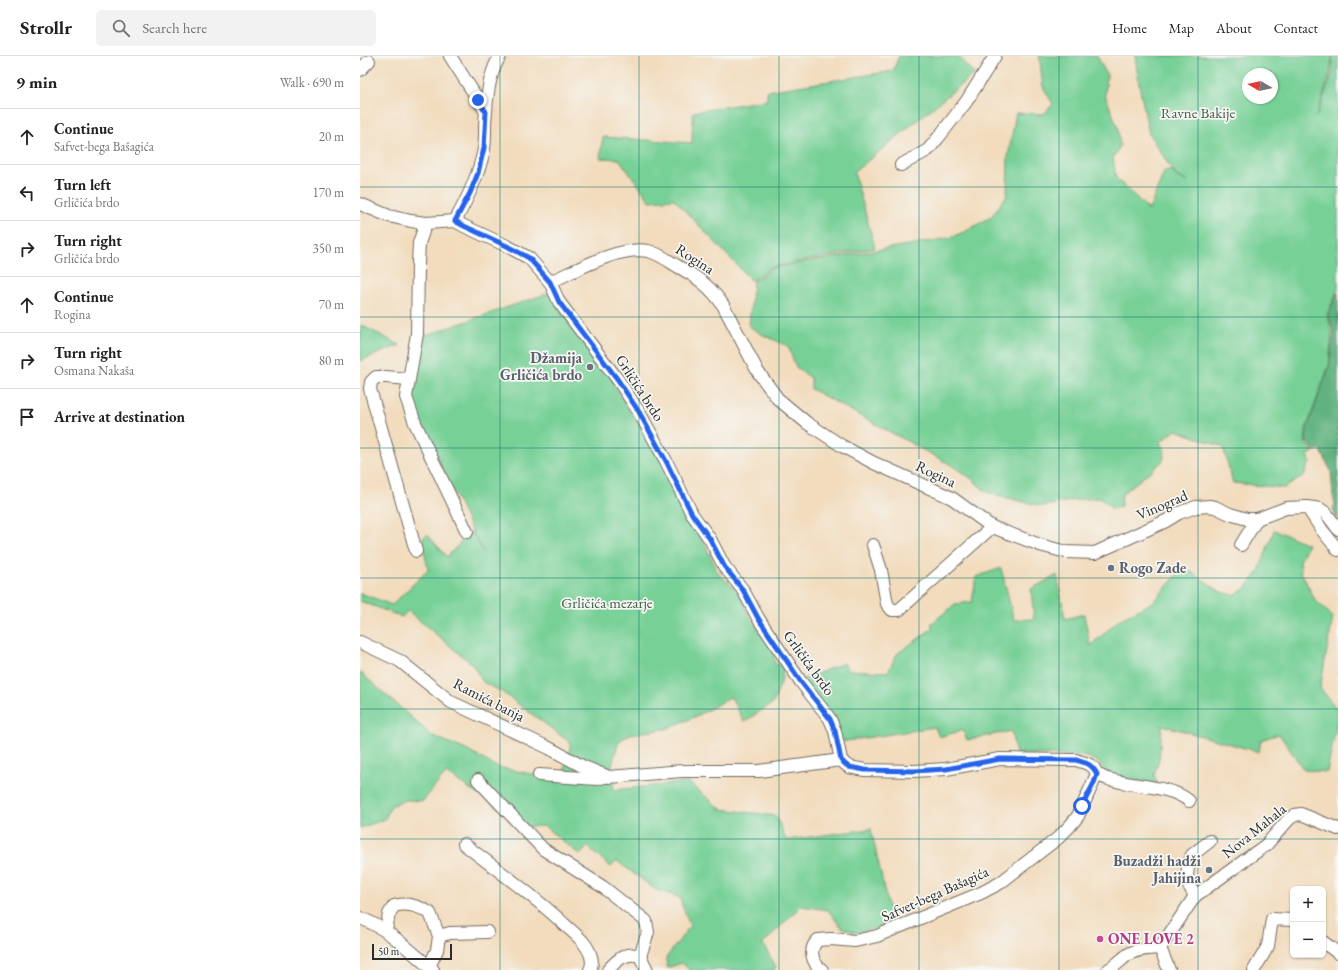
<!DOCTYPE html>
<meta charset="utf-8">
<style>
body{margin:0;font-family:"EB Garamond",serif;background:#f2f2f2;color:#202124}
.controls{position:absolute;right:12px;bottom:12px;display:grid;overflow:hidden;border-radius:6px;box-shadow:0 1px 3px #0004}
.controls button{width:36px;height:36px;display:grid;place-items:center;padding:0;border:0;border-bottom:1px solid #e0e0e0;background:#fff;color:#202124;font:20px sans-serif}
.compass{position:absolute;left:882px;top:12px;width:36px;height:36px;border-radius:50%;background:#fff;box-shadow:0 1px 3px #0004;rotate:279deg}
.scale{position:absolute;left:12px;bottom:10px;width:80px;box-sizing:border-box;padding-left:4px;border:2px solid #2b2b2b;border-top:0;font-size:11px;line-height:14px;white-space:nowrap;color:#2b2b2b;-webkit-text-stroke:3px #f6f6f2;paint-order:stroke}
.stop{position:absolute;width:12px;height:12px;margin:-9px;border:3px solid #2563eb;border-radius:50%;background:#fff}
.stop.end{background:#2563eb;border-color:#fff;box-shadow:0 1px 4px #0008}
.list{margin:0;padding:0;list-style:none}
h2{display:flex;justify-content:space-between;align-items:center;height:52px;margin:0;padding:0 16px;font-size:17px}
h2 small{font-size:13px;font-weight:400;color:#757577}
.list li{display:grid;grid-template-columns:26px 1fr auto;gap:12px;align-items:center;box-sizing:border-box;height:56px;padding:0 16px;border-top:1px solid #e0e0e0}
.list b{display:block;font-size:15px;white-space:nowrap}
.list p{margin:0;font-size:13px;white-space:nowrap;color:#757577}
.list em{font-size:13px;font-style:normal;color:#757577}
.icon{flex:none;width:22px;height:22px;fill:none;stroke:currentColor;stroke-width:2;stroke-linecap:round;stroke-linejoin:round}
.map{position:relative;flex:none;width:978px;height:914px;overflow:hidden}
header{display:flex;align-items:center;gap:24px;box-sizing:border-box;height:56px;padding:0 20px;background:#fff;border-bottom:1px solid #e0e0e0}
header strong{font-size:19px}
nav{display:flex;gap:22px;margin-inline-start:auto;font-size:14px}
.search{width:280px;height:36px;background:#f2f2f2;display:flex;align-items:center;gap:10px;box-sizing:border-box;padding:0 14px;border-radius:6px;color:#757577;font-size:15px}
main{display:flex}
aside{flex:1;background:#fff}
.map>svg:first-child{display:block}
.green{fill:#77d096;stroke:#517e60;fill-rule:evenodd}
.forest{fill:#61b27f;stroke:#466e55}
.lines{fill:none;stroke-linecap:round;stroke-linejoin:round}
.minor-casing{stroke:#71695e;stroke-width:14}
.minor{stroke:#fff;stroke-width:12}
.route{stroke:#2563eb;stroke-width:5}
.grid{fill:none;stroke:#0f766e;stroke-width:1;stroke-opacity:0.55}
.worship-dot{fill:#6b7280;stroke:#f6f6f2;stroke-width:1.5}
.hotel-dot{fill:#d1479c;stroke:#f6f6f2;stroke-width:1.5}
.labels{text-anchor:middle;stroke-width:3.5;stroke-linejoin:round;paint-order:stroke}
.park-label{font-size:15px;fill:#425d4b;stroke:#f6f6f2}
.street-label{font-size:15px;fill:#2b2b2b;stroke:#f6f6f2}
.worship-label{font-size:15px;font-weight:bold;fill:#5b616d;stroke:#f6f6f2;text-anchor:end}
.hotel-label{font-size:15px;font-weight:bold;fill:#b23c85;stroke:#f6f6f2;text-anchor:start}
</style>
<header>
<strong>Strollr</strong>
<div class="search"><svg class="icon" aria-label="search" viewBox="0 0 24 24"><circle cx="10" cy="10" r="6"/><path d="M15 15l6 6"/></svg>Search here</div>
<nav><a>Home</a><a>Map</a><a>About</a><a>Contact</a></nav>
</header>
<main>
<aside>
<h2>9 min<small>Walk · 690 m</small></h2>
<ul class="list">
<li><svg class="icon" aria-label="ahead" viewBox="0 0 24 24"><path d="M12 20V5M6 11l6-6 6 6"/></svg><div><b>Continue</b><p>Safvet-bega Bašagića</p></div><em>20 m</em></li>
<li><svg class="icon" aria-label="left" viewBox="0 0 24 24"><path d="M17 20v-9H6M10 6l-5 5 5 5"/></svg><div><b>Turn left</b><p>Grličića brdo</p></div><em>170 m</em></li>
<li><svg class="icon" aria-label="right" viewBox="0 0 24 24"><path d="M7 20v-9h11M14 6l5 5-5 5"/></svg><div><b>Turn right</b><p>Grličića brdo</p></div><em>350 m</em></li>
<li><svg class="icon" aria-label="ahead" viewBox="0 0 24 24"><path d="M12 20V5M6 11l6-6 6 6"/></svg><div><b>Continue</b><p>Rogina</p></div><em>70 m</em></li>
<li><svg class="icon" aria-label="right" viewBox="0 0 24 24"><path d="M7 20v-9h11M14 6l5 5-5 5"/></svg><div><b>Turn right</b><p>Osmana Nakaša</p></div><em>80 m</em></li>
<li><svg class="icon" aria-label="arrive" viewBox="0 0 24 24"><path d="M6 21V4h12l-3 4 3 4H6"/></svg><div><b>Arrive at destination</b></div></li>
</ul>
</aside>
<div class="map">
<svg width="978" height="914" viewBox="0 0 978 914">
<rect width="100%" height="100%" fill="#f6f6f2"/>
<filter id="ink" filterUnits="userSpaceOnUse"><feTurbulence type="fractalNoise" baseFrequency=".025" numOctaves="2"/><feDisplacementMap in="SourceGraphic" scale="8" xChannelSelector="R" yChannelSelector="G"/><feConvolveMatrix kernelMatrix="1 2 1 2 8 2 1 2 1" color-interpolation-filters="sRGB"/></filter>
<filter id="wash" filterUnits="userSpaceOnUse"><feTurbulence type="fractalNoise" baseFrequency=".012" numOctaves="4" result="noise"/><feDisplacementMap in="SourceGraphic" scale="16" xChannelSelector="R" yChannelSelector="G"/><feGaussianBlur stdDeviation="0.9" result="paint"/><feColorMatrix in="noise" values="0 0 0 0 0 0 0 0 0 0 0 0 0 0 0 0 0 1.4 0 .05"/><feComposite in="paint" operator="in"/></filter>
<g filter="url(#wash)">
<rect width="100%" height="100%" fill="#f2dcbd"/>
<g class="green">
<path d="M539,0H598L614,18L494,116L515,192L411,211L392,225L314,143L290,145L259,103L240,102L243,81L332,87L333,56L407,44V35L533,15Z"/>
<path d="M679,0H737L747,19L745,39L758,72L760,90L753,102L756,122L789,154L804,116L811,114L816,120L828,126L816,120L789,78L779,28L775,0H972L970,19L956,61L972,19L973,0H978V234L967,258L972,276L969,309L946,373L945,386L948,391L954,396L948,399L950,405L944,420L924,432L873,427L863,391L816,374L800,386L805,395L803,405L762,438L761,450L753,453L740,442L715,444L683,450L659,445L626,436L612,423L591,409L451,333V322L436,311L428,290L401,278L389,270L393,226L412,212L589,182L604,176L631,161L647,139L648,101L656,57L684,58L693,48L683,31L680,5ZM888,18H912V42H888Z"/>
<path d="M189,237L253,325L261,341L295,394L326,461L346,490L358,517L378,535L390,561L413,596L415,608L424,610L421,627L413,647L384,666L371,641L337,660L306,673L270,678L259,685L251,712L254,734L328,726L361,753L416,760L426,784L511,773L532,868L496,877L481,871L468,854L441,850L403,888L416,911L414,914H329L322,907L307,912L306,902L330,870L319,841L296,834L257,805L251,811L228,791L220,799L184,770L167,771L86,717L63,745L46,744L31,750L25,763L0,772V616L71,679L106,694L137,711L172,718H204L211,687L142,636L123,626L112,608L48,555L42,561L0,545V537L32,549L68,514L62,483L67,478L87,501L111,475L124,497L110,471L51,346L64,280Z"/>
<path d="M1,269L40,289L0,305Z"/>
<path d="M914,474L948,488L940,505L941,516L955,544L973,561L960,632L978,654V661L967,716L944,714L919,678L901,684L899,696L802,669L799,703L794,719L798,728L759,722L745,715L738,706L728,701L700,699L656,698L651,675L607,684L603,674L579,681L575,671L480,686L441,624L484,607L488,614L528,616L537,598L573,572L571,568L595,548L612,546L616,521L641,512L654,564L674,563L671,533L697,519L705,563L724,558L730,590L759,564L793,546L824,511L861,536L874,539L886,532L898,517Z"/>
</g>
<path class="forest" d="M978,237V466L973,453L975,448L973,440L971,415L960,393L955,395L946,386L947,373L969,310L974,276L968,258Z"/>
</g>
<g filter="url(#ink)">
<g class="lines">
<defs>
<g id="minor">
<path d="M90,0L126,56"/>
<path d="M0,14L9,5"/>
<path d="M541,109L568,94L578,82L606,46L635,0"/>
<path d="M0,148L29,160L51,165L66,167L95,165L104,170L147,190L169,202L190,226C217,214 258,190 288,195C298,197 309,205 317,210C337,221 350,230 363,249L398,316L418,343L447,367L482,390L514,407L592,442L632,471L680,489L706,496L735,497L806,465L819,457L836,451L849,450L855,451L870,458L887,463H897L926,452L947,451L960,453L966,457L978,473"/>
<path d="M95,165C108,142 119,119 124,93C126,81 124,68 126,56C127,37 130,16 140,0"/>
<path d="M66,167L59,187L58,208L57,278L46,341L55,367L107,476"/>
<path d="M190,226L199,246L258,324L279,356L306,405L332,458L350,483L364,510L383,534L398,562L441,626L470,663L475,675L481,704L485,708L489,711L505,714L554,715L586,713L640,703L716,704C721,706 729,707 733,711C734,711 735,715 736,716C739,720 747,723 752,724C774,730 812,730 829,745"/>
<path d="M48,323L26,321H16L11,326L10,333L56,495"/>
<path d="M947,451L962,474L978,494"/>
<path d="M513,489L521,514L527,548L532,554H539L632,471"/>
<path d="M881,489L897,463"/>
<path d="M0,586L40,605L91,646L189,692L222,710L249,721L322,715H399L481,704"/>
<path d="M179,719L237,723L245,721"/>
<path d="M118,724L183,793L243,831L286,865L288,876L280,900"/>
<path d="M104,788C137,814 172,838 203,867C209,873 217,879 223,886C229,893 235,905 230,914"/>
<path d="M835,840L828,828L827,820L828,811L832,799L850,785"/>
<path d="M0,862C28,872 50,895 73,914"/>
<path d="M26,874L29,858L34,850C47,846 59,850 70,857L79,880L77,894L69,911"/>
<path d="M79,880L90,877L128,876"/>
<path d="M963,886L978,897"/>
<path d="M800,892L835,840L906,789L929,763L935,759L941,758L978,773"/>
<path d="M800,892L809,914"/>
<path d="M248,914C257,904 266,895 280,900L287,914"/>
<path d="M462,914C452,907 448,893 458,884L471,883L495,885L517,880L621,837L640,827L698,782L709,771L718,760L737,718"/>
<path d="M748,914C755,910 760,905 766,900C775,893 789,893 800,892"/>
<path d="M894,914L908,890L912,863L933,864"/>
</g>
</defs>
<use href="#minor" class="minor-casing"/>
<use href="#minor" class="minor"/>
</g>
</g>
<g class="lines" filter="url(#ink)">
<path class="route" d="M118,44L126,56L124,92L118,117L110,137L95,165L104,170L147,190L169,202L190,226L199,246L258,324L279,356L306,405L332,458L350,483L364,510L383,534L398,562L441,626L470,663L475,675L481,704L485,708L489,711L505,714L554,715L586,713L640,703L716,704C726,707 731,707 737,718L734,727L722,750"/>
</g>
<path class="grid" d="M140,0V914M279,0V914M419,0V914M559,0V914M699,0V914M838,0V914M0,131H978M0,261H978M0,392H978M0,522H978M0,653H978M0,783H978"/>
<g class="worship-dot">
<circle cx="230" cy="311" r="4"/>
<circle cx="751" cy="512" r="4"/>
<circle cx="849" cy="814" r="4"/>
</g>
<circle class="hotel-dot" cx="740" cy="883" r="4"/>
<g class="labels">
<g class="park-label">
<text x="838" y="62">Ravne Bakije</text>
<text x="247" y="552">Grličića mezarje</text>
</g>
<g class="street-label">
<text transform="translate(335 203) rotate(33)" y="5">Rogina</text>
<text transform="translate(280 332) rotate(57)" y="5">Grličića brdo</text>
<text transform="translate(576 418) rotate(25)" y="5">Rogina</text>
<text transform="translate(802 449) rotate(-23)" y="5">Vinograd</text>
<text transform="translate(449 607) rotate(54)" y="5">Grličića brdo</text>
<text transform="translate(129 644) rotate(27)" y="5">Ramića banja</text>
<text transform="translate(894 775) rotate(-39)" y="5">Nova Mahala</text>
<text transform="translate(575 838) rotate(-24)" y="5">Safvet-bega Bašagića</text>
</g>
<g class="worship-label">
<text x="222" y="307">Džamija<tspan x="222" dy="17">Grličića brdo</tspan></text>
<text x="759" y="517" text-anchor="start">Rogo Zade</text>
<text x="841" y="810">Buzadži hadži<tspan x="841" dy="17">Jahijina</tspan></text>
</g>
<g class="hotel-label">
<text x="748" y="888">ONE LOVE 2</text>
</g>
</g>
</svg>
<div class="controls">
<button>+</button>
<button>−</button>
</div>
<svg class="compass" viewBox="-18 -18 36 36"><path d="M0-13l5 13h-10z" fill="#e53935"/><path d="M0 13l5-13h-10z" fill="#757577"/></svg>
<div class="scale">50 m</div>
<div class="stop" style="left:722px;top:750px"></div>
<div class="stop end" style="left:118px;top:44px"></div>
</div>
</main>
